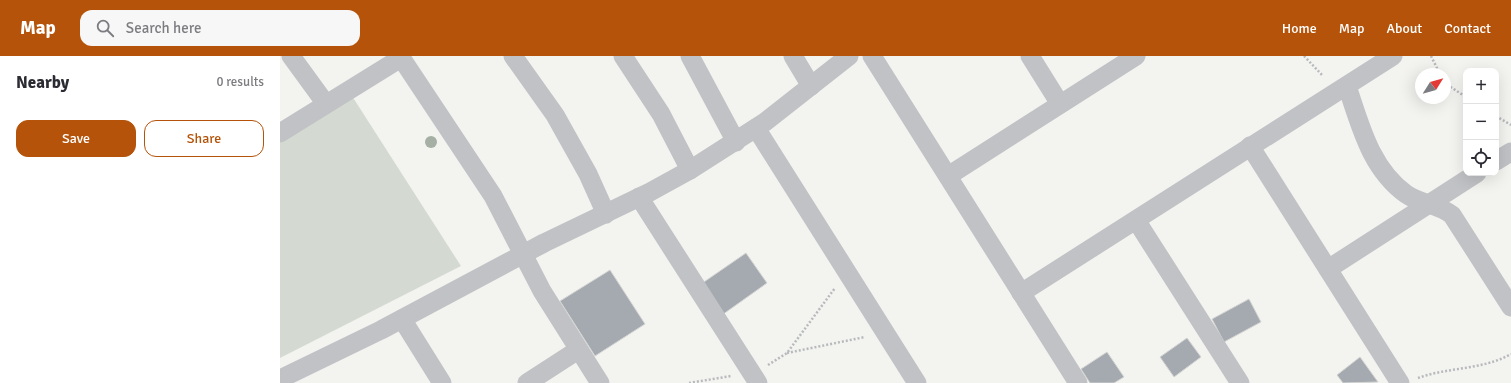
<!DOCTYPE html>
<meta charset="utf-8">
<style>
body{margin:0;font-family:Signika,sans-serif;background:#f7f7f7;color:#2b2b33}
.controls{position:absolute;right:12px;top:12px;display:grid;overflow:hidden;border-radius:8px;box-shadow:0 4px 16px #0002}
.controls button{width:36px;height:36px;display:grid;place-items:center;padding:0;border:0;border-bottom:1px solid #e1e1e2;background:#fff;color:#2b2b33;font:20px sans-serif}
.compass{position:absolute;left:1135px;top:12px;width:36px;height:36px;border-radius:50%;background:#fff;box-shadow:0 4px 16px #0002;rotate:53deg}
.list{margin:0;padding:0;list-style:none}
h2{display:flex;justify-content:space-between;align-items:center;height:52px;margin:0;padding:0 16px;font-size:17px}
h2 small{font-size:13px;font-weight:400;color:#7c7c81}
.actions{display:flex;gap:8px;padding:12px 16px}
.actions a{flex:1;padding:9px 0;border:1px solid #b45309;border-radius:12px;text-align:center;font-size:14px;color:#b45309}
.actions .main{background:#b45309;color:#fff}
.icon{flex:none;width:22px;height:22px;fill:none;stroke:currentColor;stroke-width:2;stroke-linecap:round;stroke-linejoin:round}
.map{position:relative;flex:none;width:1231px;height:327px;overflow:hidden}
header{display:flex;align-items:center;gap:24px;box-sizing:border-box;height:56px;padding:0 20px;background:#b45309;color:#fff}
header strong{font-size:19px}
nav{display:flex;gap:22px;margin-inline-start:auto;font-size:14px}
.search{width:280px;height:36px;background:#f7f7f7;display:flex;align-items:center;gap:10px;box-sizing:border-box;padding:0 14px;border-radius:12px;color:#7c7c81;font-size:15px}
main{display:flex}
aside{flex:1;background:#fff}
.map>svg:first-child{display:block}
.green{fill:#d4dad2}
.building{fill:#a4aab0;stroke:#d5d5d3}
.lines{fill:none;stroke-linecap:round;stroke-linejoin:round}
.path{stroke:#b7b9bc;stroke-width:2.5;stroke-dasharray:2 2;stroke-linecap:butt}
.minor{stroke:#c0c2c5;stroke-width:19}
.tree{fill:#a5afa3}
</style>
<header>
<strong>Map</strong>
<div class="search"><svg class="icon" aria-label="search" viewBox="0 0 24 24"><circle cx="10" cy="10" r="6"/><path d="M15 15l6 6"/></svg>Search here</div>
<nav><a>Home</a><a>Map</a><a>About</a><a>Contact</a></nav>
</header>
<main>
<aside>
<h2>Nearby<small>0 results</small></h2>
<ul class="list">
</ul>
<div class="actions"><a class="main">Save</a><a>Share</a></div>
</aside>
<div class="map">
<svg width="1231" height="327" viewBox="0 0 1231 327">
<rect width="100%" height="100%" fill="#f3f4f0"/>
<path class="green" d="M72,40L181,210L0,302V84Z"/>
<g class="building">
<path d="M466,197L487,227L442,259L421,228Z"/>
<path d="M330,214L365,268L315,300L280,245Z"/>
<path d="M969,243L981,266L944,286L932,263Z"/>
<path d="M907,282L921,301L894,321L880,301Z"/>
<path d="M827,296L844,321L834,327H810L801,313Z"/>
<path d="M1080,301L1098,326L1063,327L1057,319Z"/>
</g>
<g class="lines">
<g class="path">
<path d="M1024,0L1043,20"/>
<path d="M1151,0L1160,18"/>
<path d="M1165,25L1169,30L1186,41"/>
<path d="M1216,60L1231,69"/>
<path d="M507,297L585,281"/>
<path d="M488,309L507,297L555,232"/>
<path d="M1138,322C1168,311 1203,314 1231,298"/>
<path d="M409,327L451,320"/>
</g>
<g class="minor">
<path d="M11,0L46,48"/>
<path d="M120,0L213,140L262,235L320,327"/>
<path d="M233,0L275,59L308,118L326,158"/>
<path d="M343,0L381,58L410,114"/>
<path d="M410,0L456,86"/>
<path d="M513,0L531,30"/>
<path d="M592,0L798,327"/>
<path d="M750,0L780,48"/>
<path d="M1067,30C1080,68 1090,112 1126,138C1140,148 1158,148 1172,159L1231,251"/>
<path d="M476,72L637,327"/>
<path d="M0,77L121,2"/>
<path d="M970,90L1120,327"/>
<path d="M1216,105L1231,96"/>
<path d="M668,120L856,0"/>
<path d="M359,141L478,327"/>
<path d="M856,164L960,327"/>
<path d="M1048,213L1197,117"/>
<path d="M741,237L1113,0"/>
<path d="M122,263L162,327"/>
<path d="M0,323L101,274L264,187L370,136L410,114L485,66L569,0"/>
<path d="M247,327L298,294"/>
</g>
</g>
<circle class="tree" cx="151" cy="86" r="6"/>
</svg>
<div class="controls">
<button>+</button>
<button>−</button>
<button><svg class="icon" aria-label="locate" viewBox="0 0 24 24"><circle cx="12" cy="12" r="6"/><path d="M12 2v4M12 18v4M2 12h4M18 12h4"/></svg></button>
</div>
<svg class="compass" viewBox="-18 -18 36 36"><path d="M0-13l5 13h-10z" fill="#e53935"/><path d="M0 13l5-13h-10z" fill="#7c7c81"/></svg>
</div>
</main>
